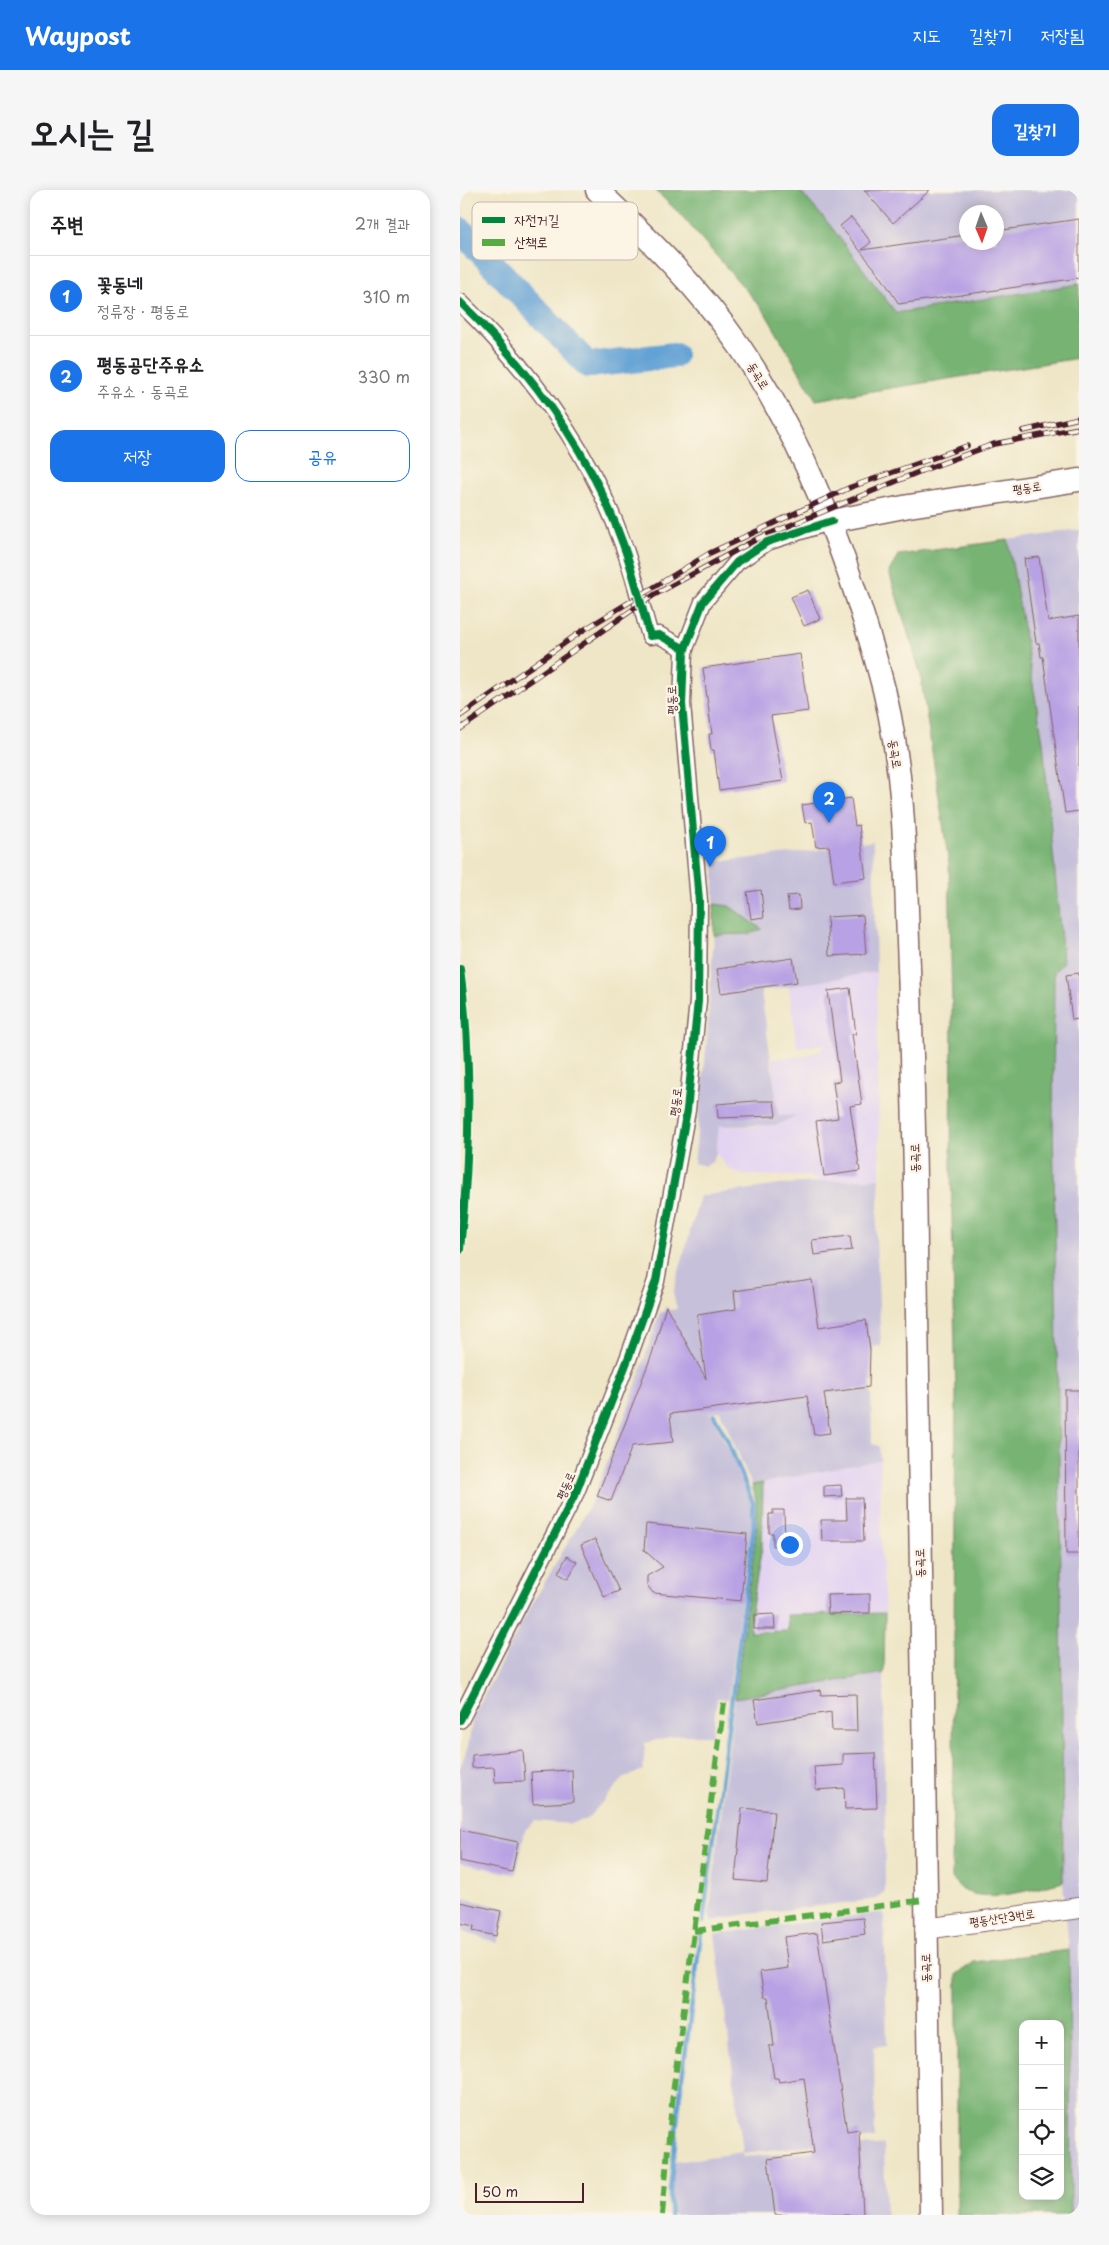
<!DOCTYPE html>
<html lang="ko">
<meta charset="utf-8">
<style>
body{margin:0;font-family:"Playpen Sans","Poor Story",sans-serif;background:#f6f6f6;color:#202124}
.controls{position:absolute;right:15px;bottom:15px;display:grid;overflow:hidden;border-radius:10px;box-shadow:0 2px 12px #0003}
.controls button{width:45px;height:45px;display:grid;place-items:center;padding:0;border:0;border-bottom:1px solid #e0e0e0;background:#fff;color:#202124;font:25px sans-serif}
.compass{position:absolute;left:499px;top:15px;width:45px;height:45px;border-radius:50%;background:#fff;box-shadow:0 2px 12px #0003;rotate:178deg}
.scale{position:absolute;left:15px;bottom:12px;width:109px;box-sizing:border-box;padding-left:5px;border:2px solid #4a1f2b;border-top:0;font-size:14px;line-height:18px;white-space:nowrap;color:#4a1f2b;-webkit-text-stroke:4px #fcf5e5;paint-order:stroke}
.you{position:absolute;left:329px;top:1354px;width:18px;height:18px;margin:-12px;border:4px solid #fff;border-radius:50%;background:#1a73e8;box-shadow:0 0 0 8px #1a73e833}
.badge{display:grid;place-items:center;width:32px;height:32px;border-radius:50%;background:#1a73e8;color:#fff;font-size:16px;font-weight:700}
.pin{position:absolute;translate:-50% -41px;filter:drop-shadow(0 1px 2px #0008)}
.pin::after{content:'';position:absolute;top:26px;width:18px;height:15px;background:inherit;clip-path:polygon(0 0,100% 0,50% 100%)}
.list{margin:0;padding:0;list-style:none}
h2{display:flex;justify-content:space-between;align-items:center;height:65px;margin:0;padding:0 20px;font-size:21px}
h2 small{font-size:16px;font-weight:400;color:#757577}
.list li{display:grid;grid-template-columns:32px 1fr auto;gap:15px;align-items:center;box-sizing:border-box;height:80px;padding:0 20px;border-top:1px solid #e0e0e0}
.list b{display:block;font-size:19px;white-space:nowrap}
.list p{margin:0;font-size:16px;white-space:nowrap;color:#757577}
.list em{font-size:16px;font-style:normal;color:#757577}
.actions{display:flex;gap:10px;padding:15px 20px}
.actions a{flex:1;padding:11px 0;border:1px solid #1a73e8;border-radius:15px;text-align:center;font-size:18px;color:#1a73e8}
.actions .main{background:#1a73e8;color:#fff}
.icon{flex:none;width:28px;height:28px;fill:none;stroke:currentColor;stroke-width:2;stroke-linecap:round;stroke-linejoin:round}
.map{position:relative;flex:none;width:619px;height:2025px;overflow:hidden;border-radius:15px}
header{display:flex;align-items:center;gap:30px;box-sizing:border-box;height:70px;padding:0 25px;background:#1a73e8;color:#fff}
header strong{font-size:24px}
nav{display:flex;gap:28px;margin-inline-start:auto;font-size:18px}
.intro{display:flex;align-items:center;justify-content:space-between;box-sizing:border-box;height:120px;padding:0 30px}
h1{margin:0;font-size:35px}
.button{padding:12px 22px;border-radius:15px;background:#1a73e8;color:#fff;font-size:18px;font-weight:700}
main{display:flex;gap:30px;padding:0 30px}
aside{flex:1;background:#fff;border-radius:15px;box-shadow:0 2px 12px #0003}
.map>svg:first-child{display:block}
.built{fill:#e3d3f2}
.industrial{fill:#c6c0da;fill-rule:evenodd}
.forest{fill:#77b373;stroke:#60694f;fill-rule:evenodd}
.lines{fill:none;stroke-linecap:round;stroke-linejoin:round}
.stream{stroke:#62a1d5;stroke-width:4.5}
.river{stroke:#62a1d5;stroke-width:26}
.building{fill:#b8a1e4}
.minor-casing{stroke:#846562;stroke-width:19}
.tertiary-casing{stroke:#846562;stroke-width:22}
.secondary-casing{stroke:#846562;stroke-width:25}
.minor{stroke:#fff;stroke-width:16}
.tertiary{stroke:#fff;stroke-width:20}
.secondary{stroke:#fff;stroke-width:22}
.rail-casing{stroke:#4a1f2b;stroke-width:5.5}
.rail{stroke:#fcf5e5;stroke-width:4;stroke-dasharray:11;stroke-linecap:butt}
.quiet{stroke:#57aa44;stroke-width:6;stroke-dasharray:12 6;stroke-linecap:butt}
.cycleway-casing{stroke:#fcf5e5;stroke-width:11}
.cycleway{stroke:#00873e;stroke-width:8}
.labels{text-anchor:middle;stroke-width:4.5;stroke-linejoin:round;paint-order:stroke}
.street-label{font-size:12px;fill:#4a1f2b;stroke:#fcf5e5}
.key{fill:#fcf5e5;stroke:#c7b5ad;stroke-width:1}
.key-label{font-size:14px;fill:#4a1f2b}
</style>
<header>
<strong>Waypost</strong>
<nav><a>지도</a><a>길찾기</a><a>저장됨</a></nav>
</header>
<div class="intro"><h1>오시는 길</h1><a class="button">길찾기</a></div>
<main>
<aside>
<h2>주변<small>2개 결과</small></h2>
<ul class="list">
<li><span class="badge">1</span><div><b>꽃동네</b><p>정류장 · 평동로</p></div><em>310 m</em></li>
<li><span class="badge">2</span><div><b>평동공단주유소</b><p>주유소 · 동곡로</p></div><em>330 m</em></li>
</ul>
<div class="actions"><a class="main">저장</a><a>공유</a></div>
</aside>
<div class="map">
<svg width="619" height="2025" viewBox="0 0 619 2025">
<rect width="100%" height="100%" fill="#fcf5e5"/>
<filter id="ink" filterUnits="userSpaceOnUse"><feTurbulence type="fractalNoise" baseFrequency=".02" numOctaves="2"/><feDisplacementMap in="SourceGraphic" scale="10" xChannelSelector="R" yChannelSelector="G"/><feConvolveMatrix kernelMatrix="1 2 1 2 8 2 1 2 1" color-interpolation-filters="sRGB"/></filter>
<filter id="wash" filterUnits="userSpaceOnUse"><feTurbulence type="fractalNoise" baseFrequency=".0096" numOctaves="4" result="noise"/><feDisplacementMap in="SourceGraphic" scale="20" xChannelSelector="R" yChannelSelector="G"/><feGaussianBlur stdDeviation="1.12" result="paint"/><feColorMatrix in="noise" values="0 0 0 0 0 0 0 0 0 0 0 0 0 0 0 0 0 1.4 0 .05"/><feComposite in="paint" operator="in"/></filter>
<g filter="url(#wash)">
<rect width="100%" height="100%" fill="#efe6c7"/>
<g class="built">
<path d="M416,782L420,988L362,993L348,986L282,985L269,979L256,963L259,936L295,937L335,926H319L312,869L345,866L360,861L367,854L337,857L329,796Z"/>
<path d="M420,1270L421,1356L425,1423L327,1425L328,1441L290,1442L291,1423L302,1357L303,1293Z"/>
</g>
<g class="industrial">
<path d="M339,0H619V94L436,123L369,34ZM507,22H536V52H507Z"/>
<path d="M619,340V2025H611L609,1760L603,1692L601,1385L593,932L594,782L603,772L583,552L548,350Z"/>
<path d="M413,651L416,782L301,801L319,926L337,925L318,935L259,936L256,963L252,972L245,976L234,973L246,860L254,745L302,739L269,716L254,714V672L331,664Z"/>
<path d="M420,988L416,1045L421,1156L413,1157L411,1199L412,1254L419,1256L420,1270L292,1295L260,1221L250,1223L276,1274L291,1315L292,1336L268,1509L257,1508L252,1545H217L185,1553L183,1580L164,1588L127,1629L110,1634L75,1631L65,1640L56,1685L0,1673V1578L8,1556L13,1527L67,1423L131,1313L169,1215L200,1122L217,1119L213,1103L240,1006L327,994Z"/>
<path d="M424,1483L425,1701L417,1709L282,1725L252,1731L249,1726L275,1508Z"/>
<path d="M0,1707L48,1719L38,1753L0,1741Z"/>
<path d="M424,1722L427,1855L414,1857L415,1948L283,1963L284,1967L424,1954L426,2025H213L212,2001L215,1972L283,1962L255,1744Z"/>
</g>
<g class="forest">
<path d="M195,0H339L369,34L436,123L619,94V168L356,210L304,121L221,25Z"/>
<path d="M548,350L583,552L603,772L594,782L593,932L601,1385L603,1692C578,1698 526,1714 503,1700C499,1697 495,1692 492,1688L496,1208L491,980L492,817L489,674L460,482L429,382L438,365Z"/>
<path d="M254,714L269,716L302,739L290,744L254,745Z"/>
<path d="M303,1293L302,1357L291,1423L290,1442L328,1441L327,1425L425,1423L424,1483L275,1508L297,1335L296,1310L292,1295Z"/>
<path d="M609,1760L611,2025H497V1784L514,1772ZM563,1834H600V2006H563Z"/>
</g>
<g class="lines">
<g class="stream">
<path d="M243,1732L294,1336L293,1313L268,1251L254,1225"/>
<path d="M210,2025V2000L220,1904L241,1744"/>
</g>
<path class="river" d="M0,40L128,175L214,165"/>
</g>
<g id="blocks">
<g class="building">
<path d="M404,0H470L433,33Z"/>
<path d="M391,27L411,52L402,60L506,45V52H536V41L619,29V88L439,114L420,85L380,36Z"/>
<path d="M579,367L588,431L619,426V621L605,623L583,467H581L579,453H576L564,369Z"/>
<path d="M348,400L360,429L344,436L331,407Z"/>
<path d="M340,464L348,521L311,526L323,591L259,600L254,560H251L249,544H252L243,478Z"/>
<path d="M391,608L395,636L399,635L406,688L374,692L369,656L356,657L352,632L345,633L342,615Z"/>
<path d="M301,700L304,727L291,729L287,702Z"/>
<path d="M339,705L340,719L329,720L327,706Z"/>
<path d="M403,725L406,764L369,766L367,727Z"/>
<path d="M333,768L337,792L261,803L257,779Z"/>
<path d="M619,783V829L612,830L606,785Z"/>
<path d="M390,798L396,844H392L402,914L390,916L400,981L364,986L356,931L378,928L373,892L380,891L368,801Z"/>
<path d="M295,911H314L316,926L258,928L257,914Z"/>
<path d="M390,1046L392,1060L354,1065L352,1050Z"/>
<path d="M352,1090L359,1137L406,1130L410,1160L409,1197L364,1203L370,1243L354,1245L347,1206L210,1224L213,1252L172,1256L151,1311L137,1306L192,1164L206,1116L246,1189L237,1125L276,1119L274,1101Z"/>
<path d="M605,1200H619V1364H606Z"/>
<path d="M381,1295L382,1306L364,1307V1296Z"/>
<path d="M386,1308H402L404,1351H362L361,1330H387Z"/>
<path d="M313,1320H324L325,1355L313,1356V1343H309V1324H313Z"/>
<path d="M186,1334L287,1344L281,1411L193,1403L187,1395V1386L203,1377L184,1360Z"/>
<path d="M135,1349L159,1401L144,1407L121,1355Z"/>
<path d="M107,1366L117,1372L108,1389L98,1383Z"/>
<path d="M410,1404V1423L368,1424L367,1405Z"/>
<path d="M314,1424L315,1439H294V1425Z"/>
<path d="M360,1500L361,1505L396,1504L397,1541H372L371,1522L298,1533L294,1510Z"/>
<path d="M63,1560L65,1591L35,1592L34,1577L12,1578V1565Z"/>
<path d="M415,1563L417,1618L385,1619L384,1598L356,1600L354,1577L383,1575V1564Z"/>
<path d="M112,1580L113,1612L73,1614L71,1582Z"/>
<path d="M282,1618L314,1621L307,1693L275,1690Z"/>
<path d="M0,1640L58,1652L52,1682L0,1671Z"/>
<path d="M0,1712L41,1721L36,1746L13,1741L14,1736L0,1733Z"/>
<path d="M403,1728L405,1744L363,1750L361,1732Z"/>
<path d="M357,1743L387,1942L399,1940L403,2025H315L308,1969L354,1963L344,1888L319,1892L318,1888H314L309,1856H314L308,1807H304L300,1782L328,1778L324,1747Z"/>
</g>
</g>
</g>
<g filter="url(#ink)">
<use href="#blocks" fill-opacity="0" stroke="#846562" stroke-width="1"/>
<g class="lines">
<defs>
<g id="minor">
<path d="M0,112C70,180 130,261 163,354C174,384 181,415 190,446L199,445L225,459"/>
<path d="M0,1530L116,1302L168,1169L196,1091L227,920L238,811L239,711L222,514L224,461L243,412L277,372L307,352L372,331"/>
</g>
<path id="tertiary" d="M465,1739L619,1718"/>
<g id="secondary">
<path d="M137,0C188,48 240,99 280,157C346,255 386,364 418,477C444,566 445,659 448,751C452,853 455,956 456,1059C460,1381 464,1703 471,2025"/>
<path d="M372,331L449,316L619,290"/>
</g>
</defs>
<use href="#minor" class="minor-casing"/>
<use href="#tertiary" class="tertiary-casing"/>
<use href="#secondary" class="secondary-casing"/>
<use href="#minor" class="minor"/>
<use href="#tertiary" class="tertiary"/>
<use href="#secondary" class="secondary"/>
<defs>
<g id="rail">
<path d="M563,241L619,228"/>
<path d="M0,526L122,441L250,363L391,297L507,256"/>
<path d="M0,539L194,405L297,349L461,281L534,254L619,238"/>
</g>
</defs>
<use href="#rail" class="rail-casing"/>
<use href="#rail" class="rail"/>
<g class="quiet">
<path d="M234,1741L464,1710"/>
<path d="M202,2025L213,1903L264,1512"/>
</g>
<defs>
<g id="cycleway">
<path d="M0,112C70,180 130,261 163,354C174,384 181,415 190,446L199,445L225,459"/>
<path d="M0,779C13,873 10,966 0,1060"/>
<path d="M0,1530L116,1302L168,1169L196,1091L227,920L238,811L239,711L222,514L224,461L243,412L277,372L307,352L372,331"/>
</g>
</defs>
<use href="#cycleway" class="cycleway-casing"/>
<use href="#cycleway" class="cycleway"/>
</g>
</g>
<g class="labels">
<g class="street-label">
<text transform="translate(298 186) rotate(58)" y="4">동곡로</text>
<text transform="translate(567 298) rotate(-8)" y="4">평동로</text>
<text transform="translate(212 510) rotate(-91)" y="4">평동로</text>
<text transform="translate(435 564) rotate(81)" y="4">동곡로</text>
<text transform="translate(216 912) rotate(-83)" y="4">평동로</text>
<text transform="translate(455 968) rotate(-91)" y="4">동곡로</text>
<text transform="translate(106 1296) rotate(-66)" y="4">평동로</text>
<text transform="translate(460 1373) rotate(-91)" y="4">동곡로</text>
<text transform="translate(542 1728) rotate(-8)" y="4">평동산단3번로</text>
<text transform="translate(466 1778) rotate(-91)" y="4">동곡로</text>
</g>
</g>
<rect x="12" y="12" width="166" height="58" rx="8" class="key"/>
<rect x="22" y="27" width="23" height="6" fill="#00873e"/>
<rect x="22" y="49" width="23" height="7" fill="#57aa44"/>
<g class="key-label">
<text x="54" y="35">자전거길</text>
<text x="54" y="57">산책로</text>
</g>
</svg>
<div class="controls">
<button>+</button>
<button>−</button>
<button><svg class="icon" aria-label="locate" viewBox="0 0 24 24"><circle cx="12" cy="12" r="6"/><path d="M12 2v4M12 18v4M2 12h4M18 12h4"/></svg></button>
<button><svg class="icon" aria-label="layers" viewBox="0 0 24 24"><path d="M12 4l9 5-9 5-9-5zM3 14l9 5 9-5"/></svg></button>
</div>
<svg class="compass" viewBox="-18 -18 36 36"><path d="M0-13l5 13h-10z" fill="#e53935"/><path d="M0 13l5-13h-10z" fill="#757577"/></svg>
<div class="scale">50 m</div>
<div class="you"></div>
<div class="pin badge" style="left:250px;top:677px">1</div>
<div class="pin badge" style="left:369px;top:633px">2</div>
</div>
</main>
